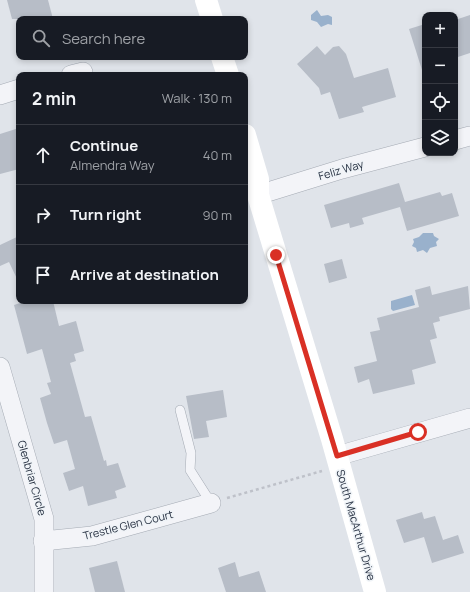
<!DOCTYPE html>
<meta charset="utf-8">
<style>
body{margin:0;font-family:Manrope,sans-serif;background:#242831;color:#f1f3f6}
.controls{position:absolute;right:12px;top:12px;display:grid;overflow:hidden;border-radius:8px;box-shadow:0 2px 6px #0003}
.controls button{width:36px;height:36px;display:grid;place-items:center;padding:0;border:0;border-bottom:1px solid #363941;background:#171b24;color:#f1f3f6;font:20px sans-serif}
.stop{position:absolute;width:12px;height:12px;margin:-9px;border:3px solid #d93025;border-radius:50%;background:#fff}
.stop.end{background:#d93025;border-color:#fff;box-shadow:0 1px 4px #0008}
.list{margin:0;padding:0;list-style:none}
h2{display:flex;justify-content:space-between;align-items:center;height:52px;margin:0;padding:0 16px;font-size:17px}
h2 small{font-size:13px;font-weight:400;color:#9ea1a6}
.list li{display:grid;grid-template-columns:26px 1fr auto;gap:12px;align-items:center;box-sizing:border-box;height:60px;padding:0 16px;border-top:1px solid #363941}
.list b{display:block;font-size:15px;white-space:nowrap}
.list p{margin:0;font-size:13px;white-space:nowrap;color:#9ea1a6}
.list em{font-size:13px;font-style:normal;color:#9ea1a6}
.icon{flex:none;width:22px;height:22px;fill:none;stroke:currentColor;stroke-width:2;stroke-linecap:round;stroke-linejoin:round}
.map{position:relative;flex:none;width:470px;height:592px;overflow:hidden}
.search{position:absolute;background:#171b24;box-shadow:0 2px 6px #0003;left:16px;top:16px;width:232px;height:44px;display:flex;align-items:center;gap:10px;box-sizing:border-box;padding:0 14px;border-radius:8px;color:#9ea1a6;font-size:15px}
.panel{position:absolute;background:#171b24;box-shadow:0 2px 6px #0003;left:16px;top:72px;width:232px;height:232px;border-radius:8px}
.map>svg:first-child{display:block}
.water{fill:#99b1cc}
.building{fill:#b7bdc7}
.lines{fill:none;stroke-linecap:round;stroke-linejoin:round}
.lane-casing{stroke:#a5abb4;stroke-width:10}
.street-casing{stroke:#a5abb4;stroke-width:20}
.path{stroke:#bec1c9;stroke-width:2.5;stroke-dasharray:3 3;stroke-linecap:butt}
.lane{stroke:#f3f4f8;stroke-width:9}
.street{stroke:#f3f4f8;stroke-width:19}
.secondary{stroke:#fff;stroke-width:22}
.route{stroke:#d93025;stroke-width:5}
.labels{text-anchor:middle;stroke-width:3;stroke-linejoin:round;paint-order:stroke}
.street-label{font-size:11px;fill:#273142;stroke:#eff3f7}
</style>
<div class="map">
<svg width="470" height="592" viewBox="0 0 470 592">
<rect width="100%" height="100%" fill="#e0e4ea"/>
<g class="water">
<path d="M317,10L321,16L328,15L332,17V25L328,24L321,27L317,22L311,20V15Z"/>
<path d="M423,233H433L434,236L439,239L436,242L437,246L430,248L427,253L423,250L417,252L416,248L412,246L414,242L413,239L419,237Z"/>
<path d="M412,295L415,305L393,311L391,309V301Z"/>
</g>
<g class="building">
<path d="M7,0H48L53,19H12Z"/>
<path d="M470,15V53L455,58V20Z"/>
<path d="M425,24V69L422,70L409,29Z"/>
<path d="M317,46L325,55L333,47L339,46L346,54L354,78L388,68L396,97L362,107L364,112L339,119L330,92L321,95L319,88L297,64Z"/>
<path d="M19,128V169L0,174V134Z"/>
<path d="M399,183L405,202L440,192L442,196L452,193L459,216L407,231L400,207L362,218L364,224L350,228L349,223L331,228L324,205Z"/>
<path d="M19,236V283L9,262L0,266V245Z"/>
<path d="M342,259L347,278L329,283L324,264Z"/>
<path d="M430,286L432,295L468,286L470,309L439,317L440,321L433,323L437,338L430,340L436,363L412,370L415,384L373,394L369,379L358,383L354,367L377,361L370,332L380,330L377,318L419,307L415,290Z"/>
<path d="M19,301H53L59,326L76,321L84,351L74,354L76,361L70,363L85,417L91,416L104,461L106,460L107,466L118,463L126,487L115,491L117,498L88,506L83,486L69,491L63,473L75,469L67,440L54,444L47,423L40,398L51,394L47,383L51,382L42,349L27,354L14,305L20,303Z"/>
<path d="M223,390L227,417L206,421L209,437L194,439L186,396Z"/>
<path d="M422,512L424,519L435,516L443,540L458,535L464,553L432,563L424,537L404,543L396,520Z"/>
<path d="M117,561L125,592H95L89,568Z"/>
<path d="M235,562L239,577L259,571L266,592H226L218,568Z"/>
</g>
<g class="lines">
<defs>
<path id="lane" d="M180,410L191,453L190,470L211,503"/>
<g id="street">
<path d="M71,75L83,72"/>
<path d="M0,95L19,89"/>
<path d="M455,140L470,136"/>
<path d="M258,195L342,169L425,147"/>
<path d="M0,367L44,519V592"/>
<path d="M337,456L470,418"/>
<path d="M43,541L92,536L211,503"/>
</g>
</defs>
<use href="#lane" class="lane-casing"/>
<use href="#street" class="street-casing"/>
<path class="path" d="M227,498L322,471"/>
<use href="#lane" class="lane"/>
<use href="#street" class="street"/>
<g class="secondary">
<path d="M206,0L212,19"/>
<path d="M222,57L228,75"/>
<path d="M245,135L258,179V195L332,439L375,592"/>
</g>
</g>
<g class="lines">
<path class="route" d="M276,255L337,456L418,432"/>
</g>
<g class="labels">
<g class="street-label">
<text transform="translate(341 170) rotate(-16)" y="4">Feliz Way</text>
<text transform="translate(32 478) rotate(74)" y="4">Glenbriar Circle</text>
<text transform="translate(128 525) rotate(-14)" y="4">Trestle Glen Court</text>
<text transform="translate(356 525) rotate(74)" y="4">South MacArthur Drive</text>
</g>
</g>
</svg>
<div class="controls">
<button>+</button>
<button>−</button>
<button><svg class="icon" aria-label="locate" viewBox="0 0 24 24"><circle cx="12" cy="12" r="6"/><path d="M12 2v4M12 18v4M2 12h4M18 12h4"/></svg></button>
<button><svg class="icon" aria-label="layers" viewBox="0 0 24 24"><path d="M12 4l9 5-9 5-9-5zM3 14l9 5 9-5"/></svg></button>
</div>
<div class="stop" style="left:418px;top:432px"></div>
<div class="stop end" style="left:276px;top:255px"></div>
<div class="search"><svg class="icon" aria-label="search" viewBox="0 0 24 24"><circle cx="10" cy="10" r="6"/><path d="M15 15l6 6"/></svg>Search here</div>
<section class="panel">
<h2>2 min<small>Walk · 130 m</small></h2>
<ul class="list">
<li><svg class="icon" aria-label="ahead" viewBox="0 0 24 24"><path d="M12 20V5M6 11l6-6 6 6"/></svg><div><b>Continue</b><p>Almendra Way</p></div><em>40 m</em></li>
<li><svg class="icon" aria-label="right" viewBox="0 0 24 24"><path d="M7 20v-9h11M14 6l5 5-5 5"/></svg><div><b>Turn right</b></div><em>90 m</em></li>
<li><svg class="icon" aria-label="arrive" viewBox="0 0 24 24"><path d="M6 21V4h12l-3 4 3 4H6"/></svg><div><b>Arrive at destination</b></div></li>
</ul>
</section>
</div>
